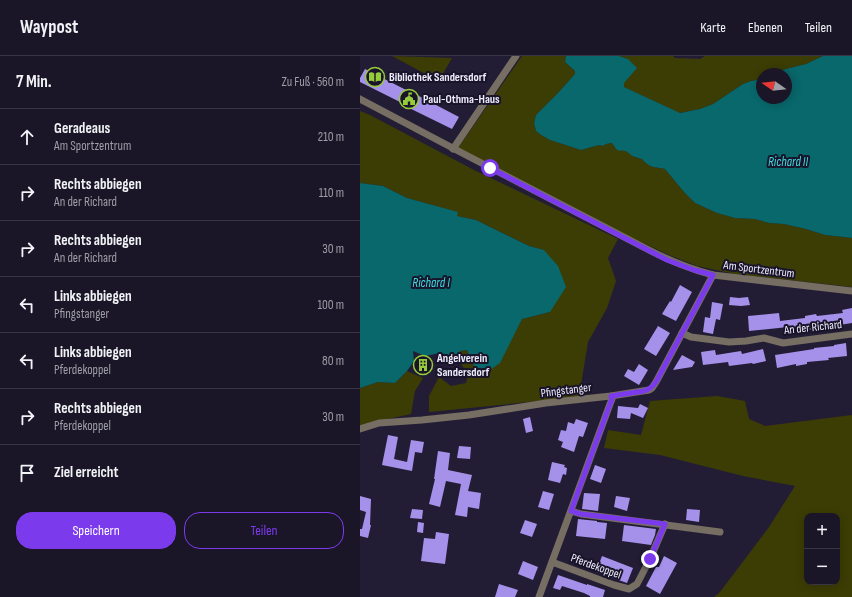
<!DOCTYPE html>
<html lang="de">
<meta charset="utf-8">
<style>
body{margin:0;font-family:"Sofia Sans Condensed",sans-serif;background:#272333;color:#f1f3f6}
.controls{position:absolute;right:12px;bottom:12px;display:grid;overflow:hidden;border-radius:8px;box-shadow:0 2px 10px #0003}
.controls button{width:36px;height:36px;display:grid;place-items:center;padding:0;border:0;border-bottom:1px solid #383544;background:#1a1627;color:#f1f3f6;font:20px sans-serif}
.compass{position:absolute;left:396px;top:12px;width:36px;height:36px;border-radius:50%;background:#1a1627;box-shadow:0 2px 10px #0003;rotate:284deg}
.stop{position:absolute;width:12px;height:12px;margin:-9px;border:3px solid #7c3aed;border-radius:50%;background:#fff}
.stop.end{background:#7c3aed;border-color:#fff;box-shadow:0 1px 4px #0008}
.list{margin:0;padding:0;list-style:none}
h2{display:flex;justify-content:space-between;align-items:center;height:52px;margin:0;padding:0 16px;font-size:17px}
h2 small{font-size:13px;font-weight:400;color:#9f9fa7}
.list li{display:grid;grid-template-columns:26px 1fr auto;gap:12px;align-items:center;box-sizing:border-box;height:56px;padding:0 16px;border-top:1px solid #383544}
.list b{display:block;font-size:15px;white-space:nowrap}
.list p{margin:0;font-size:13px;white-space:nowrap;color:#9f9fa7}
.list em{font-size:13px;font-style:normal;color:#9f9fa7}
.actions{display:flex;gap:8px;padding:12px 16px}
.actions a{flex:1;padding:9px 0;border:1px solid #7c3aed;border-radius:16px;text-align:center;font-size:14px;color:#7c3aed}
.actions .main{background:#7c3aed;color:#fff}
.icon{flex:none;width:22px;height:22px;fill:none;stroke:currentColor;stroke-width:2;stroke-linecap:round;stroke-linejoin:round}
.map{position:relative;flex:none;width:492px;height:541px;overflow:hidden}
header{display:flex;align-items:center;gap:24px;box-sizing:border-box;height:56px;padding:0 20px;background:#1a1627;border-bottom:1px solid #383544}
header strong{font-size:19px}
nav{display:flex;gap:22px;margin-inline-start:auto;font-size:14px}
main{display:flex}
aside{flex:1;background:#1a1627}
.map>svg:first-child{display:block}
.green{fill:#3c3d04;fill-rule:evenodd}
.water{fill:#08686b}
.building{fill:#a591ea}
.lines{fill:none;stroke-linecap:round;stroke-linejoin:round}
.street{stroke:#766d63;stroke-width:7}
.route{stroke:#7c3aed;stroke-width:5}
.labels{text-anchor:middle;stroke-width:4;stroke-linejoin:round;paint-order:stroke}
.poi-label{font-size:12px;font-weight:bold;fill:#eeecfc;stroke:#191429;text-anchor:start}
.street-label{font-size:12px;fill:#eeecfc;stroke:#191429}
.water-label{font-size:13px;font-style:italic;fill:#3ddee5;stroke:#191429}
</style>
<header>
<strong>Waypost</strong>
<nav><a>Karte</a><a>Ebenen</a><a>Teilen</a></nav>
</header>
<main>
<aside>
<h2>7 Min.<small>Zu Fuß · 560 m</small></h2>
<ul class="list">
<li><svg class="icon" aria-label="ahead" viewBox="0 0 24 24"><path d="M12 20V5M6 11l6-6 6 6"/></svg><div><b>Geradeaus</b><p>Am Sportzentrum</p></div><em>210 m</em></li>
<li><svg class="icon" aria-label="right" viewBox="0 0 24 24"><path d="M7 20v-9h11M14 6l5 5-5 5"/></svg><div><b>Rechts abbiegen</b><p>An der Richard</p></div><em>110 m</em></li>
<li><svg class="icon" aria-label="right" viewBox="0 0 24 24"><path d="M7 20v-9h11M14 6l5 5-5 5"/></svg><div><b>Rechts abbiegen</b><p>An der Richard</p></div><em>30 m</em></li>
<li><svg class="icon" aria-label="left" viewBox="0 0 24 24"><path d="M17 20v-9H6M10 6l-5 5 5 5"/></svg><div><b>Links abbiegen</b><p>Pfingstanger</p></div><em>100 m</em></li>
<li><svg class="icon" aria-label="left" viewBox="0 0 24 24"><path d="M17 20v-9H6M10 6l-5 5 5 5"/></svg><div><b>Links abbiegen</b><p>Pferdekoppel</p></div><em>80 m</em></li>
<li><svg class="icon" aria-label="right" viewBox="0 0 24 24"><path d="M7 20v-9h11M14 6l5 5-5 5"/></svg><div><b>Rechts abbiegen</b><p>Pferdekoppel</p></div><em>30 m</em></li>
<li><svg class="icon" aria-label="arrive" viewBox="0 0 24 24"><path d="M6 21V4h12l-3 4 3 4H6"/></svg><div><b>Ziel erreicht</b></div></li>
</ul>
<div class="actions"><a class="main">Speichern</a><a>Teilen</a></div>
</aside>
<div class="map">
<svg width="492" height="541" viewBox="0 0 492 541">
<rect width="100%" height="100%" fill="#221d34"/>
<g class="green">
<path d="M32,0L92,2L81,21L73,22Z"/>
<path d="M162,0H206L205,6L216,16L215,18L197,38L176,59L174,67L176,75L181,79L190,84L221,94L239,89L243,90L246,88L252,87L256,93L263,94L268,96L274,101L282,103C289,112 295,111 305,113L324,136L335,147L357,157L375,162L395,163L409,167L424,168L446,173L465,179L484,181L492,182V231L375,218L337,210L309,199L264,178L98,92Z"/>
<path d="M259,0H313L315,2L340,3L345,0H463L446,8L422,14L416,18H402V23L391,25L383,28L353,48L340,53L319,57L264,31L263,27L268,3Z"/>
<path d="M0,55L10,59L114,114L258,183L248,202L256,225L247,252L228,286L219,341L69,356V340L79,321L91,330L106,327L108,319L97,301L100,295L107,294L115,312L154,278L162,263L190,256L184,194L169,190L116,164L97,160V156L47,142L23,130L0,127Z"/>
<path d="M47,315L63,322L55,335L51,358L9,367L0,370V332L18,326L35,327Z"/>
<path d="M357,340L385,345L389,363L405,370L492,359V541H354L360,536L409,471L435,430L383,420L300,399L244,392L248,374L281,379L290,345ZM447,460H477V526H447Z"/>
</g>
<g class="water">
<path d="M206,0H259L268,3L277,12L264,27V31L320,57L340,53L353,48L383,28L391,25L402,23V42H426V18H416L422,14L446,8L463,0H492V182L484,181L465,179L446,173L424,168L409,167L395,163L375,162L357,157L335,147L324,136L305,113C295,111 289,112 282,103C280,102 277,102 275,101C268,99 268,93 259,95L256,93L252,87L246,88L243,90L239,89L221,94L190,84L181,79L176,75L174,67L176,59L197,38L215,18V15L205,6Z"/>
<path d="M0,127L23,130L47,142L98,156L97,160L116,164L169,190L184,194L198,210L206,231L190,256L162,263L140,307L127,316L115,312L107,294L100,295L97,301L80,297L65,300L53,295L54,305L47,315L35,327L18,326L0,332Z"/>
</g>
<g class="building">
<path d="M5,13L48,35L49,34L57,38V39L99,61L92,73L41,48L42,47L0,26V22Z"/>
<path d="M320,229L332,236L316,265L302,258L310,245L311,246Z"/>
<path d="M370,241L379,242L388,241L390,249L381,250L369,249Z"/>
<path d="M352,246L363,248L360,264L356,263L353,278L343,276L345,261L350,262Z"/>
<path d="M492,252V267L429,277L428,271L389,275L388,260L419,257L420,265L445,262V260L456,258L457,260L483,257L482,254Z"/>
<path d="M298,270L310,277L296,300L284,293Z"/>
<path d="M486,287L487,300L468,302L469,304L447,306V308L436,310V308L417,312L415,299L454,293V292L474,290V289Z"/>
<path d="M403,293L406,305L393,308L392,307L369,310L368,306L343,309L341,296L355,294L356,299L381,295L382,298Z"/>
<path d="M322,299L335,306L332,311L313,314Z"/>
<path d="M60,301L71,310L67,315L63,312L60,315L55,311L58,308L56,306Z"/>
<path d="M279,308L288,314L279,329L264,320L268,313L274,316Z"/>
<path d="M280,348L288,352L283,362L271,357L270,363L257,362L258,350L278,352Z"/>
<path d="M170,361L173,375L166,377L163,363Z"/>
<path d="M216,363L228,367L223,381L219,380L214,396L201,391L203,386L198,384L201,374L206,375L208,366L214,368Z"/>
<path d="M28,379L38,381L34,403L47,406L51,384L64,386L62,397L55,396L52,415L22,409Z"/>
<path d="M99,390L111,391L110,403L97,402Z"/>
<path d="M78,395L90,397L88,414L112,419L108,435L121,437L119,453L108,451L107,461L95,459L101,428L86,425L80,451L69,448L75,423H74Z"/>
<path d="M192,406L205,409L204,411L207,412L206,419L203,418L200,427L188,424Z"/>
<path d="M235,409L246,413L241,427L230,423Z"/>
<path d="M183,435L194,438L189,454L178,451Z"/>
<path d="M224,437L240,438L238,455L222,453Z"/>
<path d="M0,440L11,443L10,469H11L8,482L0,480V473H2L6,456L0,454Z"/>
<path d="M256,440L270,442L267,455L254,451Z"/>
<path d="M52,453L63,454L62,463L50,462Z"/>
<path d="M327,453L340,454L339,466L326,464Z"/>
<path d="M218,463L237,465V466L247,467L245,483L216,480Z"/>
<path d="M165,464L177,468L172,481L160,477Z"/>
<path d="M58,466L64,467L63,477L57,476Z"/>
<path d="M264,469L296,473L295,479L291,489L262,485Z"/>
<path d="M76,476L89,478L85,508L61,505L64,482L75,483Z"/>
<path d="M242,500L273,512L267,527L236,516Z"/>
<path d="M304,500L317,507L300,538L286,530L296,511H299Z"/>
<path d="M163,505L178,511L173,524L158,518Z"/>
<path d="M198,519L227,529V528L245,534L243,541H230V540L224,537L202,530L200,534L193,532Z"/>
<path d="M139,528L158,534L155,541H135Z"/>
</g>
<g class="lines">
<g class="street">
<path d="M0,43L104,98L287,193C308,204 330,213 353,219L492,235"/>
<path d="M93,93L156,0"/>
<path d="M322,277L331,281L369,286L386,285L404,282L423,287L492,278"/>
<path d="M0,373L19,367L62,364L109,359L186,347L251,340L289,334L292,332L296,326L353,219"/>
<path d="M211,455L221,458L360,476"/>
<path d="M192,506L254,529L269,533L277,528L290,503L305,468"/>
<path d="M179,541L250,348L252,343L251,340"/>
</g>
</g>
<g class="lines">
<path class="route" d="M130,112L307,204L334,214L353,219L296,326C292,331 290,333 284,335L251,340L252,343L250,348L211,455L221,458L305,468L290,503"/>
</g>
<defs>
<symbol id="library-ring" viewBox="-11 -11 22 22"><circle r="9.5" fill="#191429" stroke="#96cc3a" stroke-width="1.5"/><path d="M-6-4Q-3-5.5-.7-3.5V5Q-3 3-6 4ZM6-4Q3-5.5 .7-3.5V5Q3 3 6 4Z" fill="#96cc3a"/></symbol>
<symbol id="civic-ring" viewBox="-11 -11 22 22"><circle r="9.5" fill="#191429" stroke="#96cc3a" stroke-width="1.5"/><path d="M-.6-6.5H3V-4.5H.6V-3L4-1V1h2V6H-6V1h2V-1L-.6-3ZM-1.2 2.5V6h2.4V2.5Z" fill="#96cc3a"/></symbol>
<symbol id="building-ring" viewBox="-11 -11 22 22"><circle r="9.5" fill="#191429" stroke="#96cc3a" stroke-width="1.5"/><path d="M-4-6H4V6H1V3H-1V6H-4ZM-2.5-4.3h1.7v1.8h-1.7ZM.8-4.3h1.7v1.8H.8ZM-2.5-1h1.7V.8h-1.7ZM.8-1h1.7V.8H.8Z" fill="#96cc3a"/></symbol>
</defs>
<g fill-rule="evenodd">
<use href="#library-ring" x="4" y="10" width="22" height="22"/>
<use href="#civic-ring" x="38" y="32" width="22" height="22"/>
<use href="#building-ring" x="52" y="298" width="22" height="22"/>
</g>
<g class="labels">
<g class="poi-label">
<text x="29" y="25">Bibliothek Sandersdorf</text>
<text x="63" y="47">Paul-Othma-Haus</text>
<text x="77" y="306">Angelverein<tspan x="77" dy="14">Sandersdorf</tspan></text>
</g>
<g class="street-label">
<text transform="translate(399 213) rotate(7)" y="4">Am Sportzentrum</text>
<text transform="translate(453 271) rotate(-6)" y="4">An der Richard</text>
<text transform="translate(206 334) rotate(-7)" y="4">Pfingstanger</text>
<text transform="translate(236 510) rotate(20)" y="4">Pferdekoppel</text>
</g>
<g class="water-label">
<text x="428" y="110">Richard II</text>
<text x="71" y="231">Richard I</text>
</g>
</g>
</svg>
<div class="controls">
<button>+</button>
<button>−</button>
</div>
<svg class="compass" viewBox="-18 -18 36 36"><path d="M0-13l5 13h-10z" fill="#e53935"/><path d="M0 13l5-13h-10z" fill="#9f9fa7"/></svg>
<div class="stop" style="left:130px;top:112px"></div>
<div class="stop end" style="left:290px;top:503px"></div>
</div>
</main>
